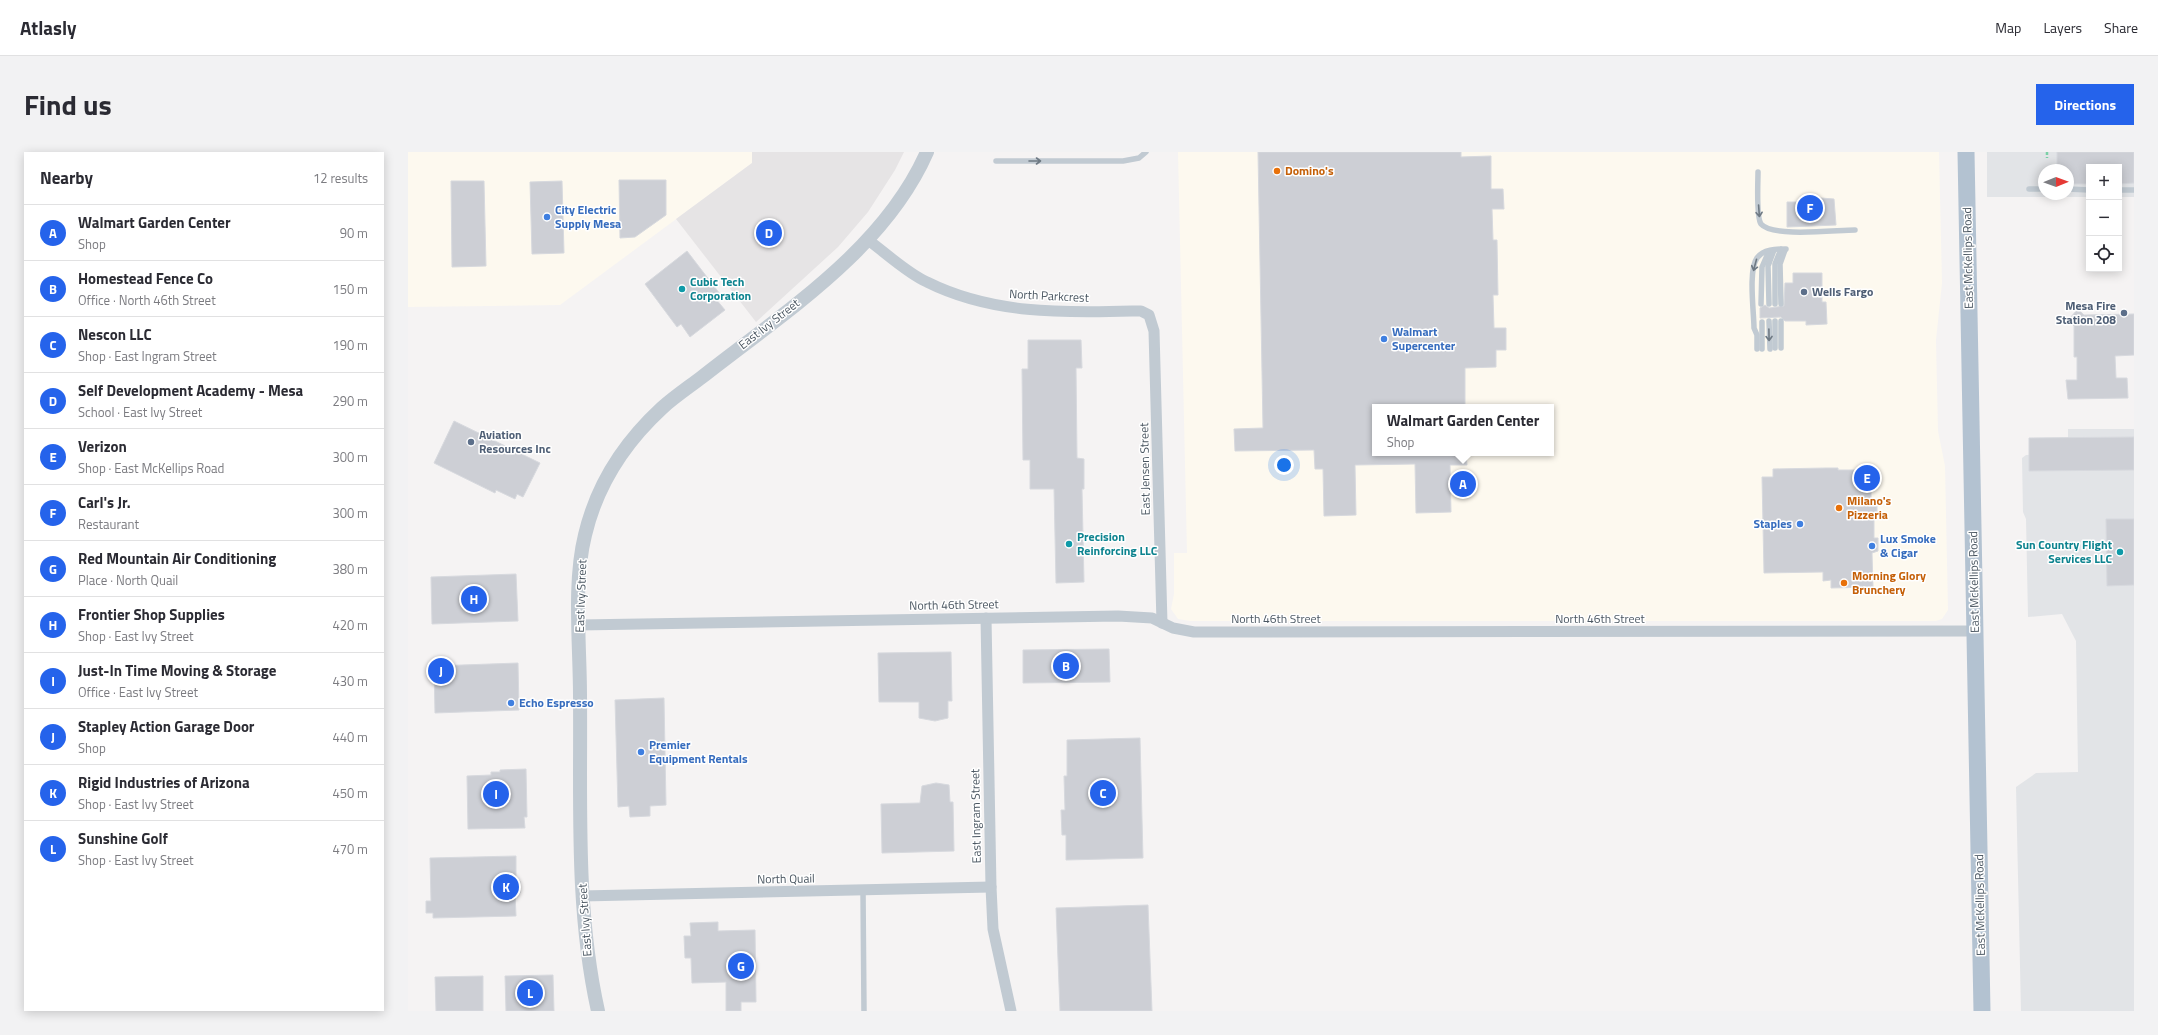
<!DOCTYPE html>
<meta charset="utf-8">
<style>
body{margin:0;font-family:"Titillium Web",sans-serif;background:#f2f2f3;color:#2b2b33}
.controls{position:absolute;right:12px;top:12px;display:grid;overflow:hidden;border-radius:0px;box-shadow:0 2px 10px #0003}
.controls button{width:36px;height:36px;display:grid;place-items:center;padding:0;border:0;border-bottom:1px solid #e1e1e2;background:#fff;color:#2b2b33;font:20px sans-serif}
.compass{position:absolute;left:1630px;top:12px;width:36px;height:36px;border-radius:50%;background:#fff;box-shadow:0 2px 10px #0003;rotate:89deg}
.you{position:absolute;left:876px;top:313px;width:14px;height:14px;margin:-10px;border:3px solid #fff;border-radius:50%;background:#1a73e8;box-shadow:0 0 0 6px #1a73e833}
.badge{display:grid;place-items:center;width:26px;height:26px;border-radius:50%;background:#2563eb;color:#fff;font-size:13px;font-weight:700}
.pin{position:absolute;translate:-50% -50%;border:2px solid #fff;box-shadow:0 1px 4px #0006}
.popup{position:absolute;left:964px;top:252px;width:182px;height:52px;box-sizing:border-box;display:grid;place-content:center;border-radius:0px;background:#fff;filter:drop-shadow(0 1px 3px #0005);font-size:13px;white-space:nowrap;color:#7c7c81}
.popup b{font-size:15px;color:#2b2b33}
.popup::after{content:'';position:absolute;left:50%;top:100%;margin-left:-8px;border:8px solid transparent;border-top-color:#fff}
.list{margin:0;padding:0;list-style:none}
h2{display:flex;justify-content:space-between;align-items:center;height:52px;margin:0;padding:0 16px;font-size:17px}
h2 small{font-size:13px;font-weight:400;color:#7c7c81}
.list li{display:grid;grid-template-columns:26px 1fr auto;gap:12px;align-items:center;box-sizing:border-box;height:56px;padding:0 16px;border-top:1px solid #e1e1e2}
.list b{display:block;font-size:15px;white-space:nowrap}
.list p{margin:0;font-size:13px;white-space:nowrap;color:#7c7c81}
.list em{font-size:13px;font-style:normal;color:#7c7c81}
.icon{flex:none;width:22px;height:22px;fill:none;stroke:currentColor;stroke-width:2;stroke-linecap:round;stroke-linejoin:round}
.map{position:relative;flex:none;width:1726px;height:859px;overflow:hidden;border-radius:0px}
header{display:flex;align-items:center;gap:24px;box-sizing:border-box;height:56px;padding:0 20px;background:#fff;border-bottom:1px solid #e1e1e2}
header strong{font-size:19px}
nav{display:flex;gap:22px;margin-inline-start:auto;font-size:14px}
.intro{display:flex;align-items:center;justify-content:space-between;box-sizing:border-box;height:96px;padding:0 24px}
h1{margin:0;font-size:28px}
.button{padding:10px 18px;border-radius:0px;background:#2563eb;color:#fff;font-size:14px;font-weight:700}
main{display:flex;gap:24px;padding:0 24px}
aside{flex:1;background:#fff;border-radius:0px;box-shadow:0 2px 10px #0003}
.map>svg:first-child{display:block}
.commercial{fill:#fdf9ef;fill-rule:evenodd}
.education{fill:#e6e4e5}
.airport{fill:#e2e4e7;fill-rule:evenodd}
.building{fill:#cdcfd5;stroke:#d7d9de}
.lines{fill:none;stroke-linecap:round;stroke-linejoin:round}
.path{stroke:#7ad0a6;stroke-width:2.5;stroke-dasharray:3 2;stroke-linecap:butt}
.service{stroke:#c1cad2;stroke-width:5.5}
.minor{stroke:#c1cad2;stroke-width:11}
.tertiary{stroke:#c1cad2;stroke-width:14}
.primary{stroke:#b3c2d1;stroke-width:17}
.oneway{stroke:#6e7983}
.food-dot{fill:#e8710a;stroke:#fff;stroke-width:1.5}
.shop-dot{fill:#3f7fe0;stroke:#fff;stroke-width:1.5}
.culture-dot{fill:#0f9aa8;stroke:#fff;stroke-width:1.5}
.service-dot{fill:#5c6f8a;stroke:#fff;stroke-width:1.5}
.labels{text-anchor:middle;stroke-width:3;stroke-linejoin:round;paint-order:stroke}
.food-label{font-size:12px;font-weight:bold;fill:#c56008;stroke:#fff;text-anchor:start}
.shop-label{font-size:12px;font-weight:bold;fill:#366cbe;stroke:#fff;text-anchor:start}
.street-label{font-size:12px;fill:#4a5661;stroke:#fff}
.culture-label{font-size:12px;font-weight:bold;fill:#0d838f;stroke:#fff;text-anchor:start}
.service-label{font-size:12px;font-weight:bold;fill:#4e5e75;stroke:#fff;text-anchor:start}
</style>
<header>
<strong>Atlasly</strong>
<nav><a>Map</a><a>Layers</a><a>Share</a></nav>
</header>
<div class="intro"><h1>Find us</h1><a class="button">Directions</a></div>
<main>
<aside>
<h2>Nearby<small>12 results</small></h2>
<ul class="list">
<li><span class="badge">A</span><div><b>Walmart Garden Center</b><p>Shop</p></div><em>90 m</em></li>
<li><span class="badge">B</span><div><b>Homestead Fence Co</b><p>Office · North 46th Street</p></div><em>150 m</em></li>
<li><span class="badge">C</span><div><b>Nescon LLC</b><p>Shop · East Ingram Street</p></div><em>190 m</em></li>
<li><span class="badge">D</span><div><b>Self Development Academy - Mesa</b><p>School · East Ivy Street</p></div><em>290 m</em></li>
<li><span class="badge">E</span><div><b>Verizon</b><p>Shop · East McKellips Road</p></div><em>300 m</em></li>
<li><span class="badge">F</span><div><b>Carl's Jr.</b><p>Restaurant</p></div><em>300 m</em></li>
<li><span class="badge">G</span><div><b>Red Mountain Air Conditioning</b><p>Place · North Quail</p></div><em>380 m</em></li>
<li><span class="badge">H</span><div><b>Frontier Shop Supplies</b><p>Shop · East Ivy Street</p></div><em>420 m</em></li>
<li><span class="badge">I</span><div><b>Just-In Time Moving &amp; Storage</b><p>Office · East Ivy Street</p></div><em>430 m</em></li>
<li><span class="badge">J</span><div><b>Stapley Action Garage Door</b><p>Shop</p></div><em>440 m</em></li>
<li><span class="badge">K</span><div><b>Rigid Industries of Arizona</b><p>Shop · East Ivy Street</p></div><em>450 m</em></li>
<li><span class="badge">L</span><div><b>Sunshine Golf</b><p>Shop · East Ivy Street</p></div><em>470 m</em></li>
</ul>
</aside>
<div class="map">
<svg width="1726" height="859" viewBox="0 0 1726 859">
<rect width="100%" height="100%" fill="#f5f3f3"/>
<g class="commercial">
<path d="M0,0H344V11L152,153L0,155Z"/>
<path d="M770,0H1531L1534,131L1528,188L1530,279L1537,314L1540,458L1534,467L1528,469H782L770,467L763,457L766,442V401H779ZM967,255H1143V301H967Z"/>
</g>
<path class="education" d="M344,0H496L487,18L460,60L430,95L348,170L268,67L344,11Z"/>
<g class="airport">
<path d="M1579,0H1726V45H1711V15H1681V45H1579ZM1636,18H1660V42H1636Z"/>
<path d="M1660,277H1726V859H1613L1608,635L1628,621L1670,620L1668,489L1654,462L1620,465L1618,367L1615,360L1614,306L1618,303L1660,302Z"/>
</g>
<g class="building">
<path d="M850,0H1053V5L1083,4V37H1095L1096,57H1084L1085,88H1089L1090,143H1085L1086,176H1098V198H1088V215L1057,216V255H967V301H1058L1059,313H1042L1043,360L1008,361L1007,312L947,313L948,363L916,364L915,317H907L906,298L827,299L826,277L855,276Z"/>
<path d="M1649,0H1726V31L1711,32V15H1681V32H1664V26H1660V18H1649Z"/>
<path d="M211,28H258V63L227,85L212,86Z"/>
<path d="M43,29H76L78,114L44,115Z"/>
<path d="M154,29L156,101L124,102L122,30Z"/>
<path d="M1400,45L1426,47L1428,73L1379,75V50H1392V48H1400Z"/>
<path d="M279,99L312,142L307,146L317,158L282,185L273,172L269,175L237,132Z"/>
<path d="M1385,121H1414V150H1418L1419,172L1398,173V169H1377L1373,165L1352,166V156L1357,153L1361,156L1376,154L1377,131H1385Z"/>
<path d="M1670,157L1676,163L1726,162V203L1707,204L1708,226H1719L1720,246L1660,247L1658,228H1669V205H1666V174L1660,168Z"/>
<path d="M620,188H673L674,216H668L669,306L676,307V337H674L676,430L648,431L646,337H622V308H615L614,217H620Z"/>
<path d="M46,269L132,311L115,345L109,342L107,347L88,338L87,341L26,311Z"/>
<path d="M1726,285V318L1621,319V286Z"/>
<path d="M1418,316H1430V318H1457V323L1463,322V348L1469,350V363H1466V386H1470V399L1464,401L1465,435L1423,436V428L1415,429V420L1356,421L1354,325H1365V317Z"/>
<path d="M1698,367H1726V433L1699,434Z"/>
<path d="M108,422L110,469L24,472L23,425Z"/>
<path d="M701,497L702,530L615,531V498Z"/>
<path d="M543,500L544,549H540V566L527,569L511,566V550H471L470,501Z"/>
<path d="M110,511L111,558L27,561L26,514Z"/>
<path d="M256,546L258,653L242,654V664L222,665L221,654L210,655L207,548Z"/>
<path d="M732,586L735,706L658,708V683H654L653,658H657L656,624H659V588Z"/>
<path d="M118,617L119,665H116L117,676L60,677L59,624L83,623V620H92V618Z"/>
<path d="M528,631L541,633L542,650H545L546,699L474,701L473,652L512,651L514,634Z"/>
<path d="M108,704V729H112V741H107L108,764L25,766V761H18V749H23L22,706Z"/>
<path d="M740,753L744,859H652L648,756Z"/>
<path d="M310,770V779L347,778L348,850H333V859H318V830L284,831L283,806H277L276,784H283L282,771Z"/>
<path d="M145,823L146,859H98L97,824Z"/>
<path d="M75,824V859H28L27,825Z"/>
</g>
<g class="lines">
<path class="path" d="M1639,0V6"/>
<g class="service">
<path d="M588,9H715L731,6L738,0"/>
<path d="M1350,20C1350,31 1348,65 1353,72C1365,86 1428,78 1447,78"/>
<path d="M1621,37H1636"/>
<path d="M1660,37L1681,38"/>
<path d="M1711,38H1726"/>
<path d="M1353,152L1354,115L1361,99"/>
<path d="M1361,152L1360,114L1366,98"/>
<path d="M1367,152V112L1373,97"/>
<path d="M1373,152L1372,112L1377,98"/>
<path d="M1361,169L1362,197"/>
<path d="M1367,169V196"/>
<path d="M1373,169V196"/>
<path d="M1354,170V197"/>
<path d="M1349,197V183L1346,176C1346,161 1340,118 1349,106C1355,97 1368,97 1378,97"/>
<path d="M455,738L456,859"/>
</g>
<g class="minor">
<path d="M460,88C478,101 499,121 519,130C583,162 654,161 724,159H733L741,163L746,179L754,471"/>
<path d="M578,466L583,735L585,777L603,859"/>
<path d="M171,473L710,464L744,466L765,476L786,480L1566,479"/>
<path d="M174,744L583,735"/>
</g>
<path class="tertiary" d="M190,859C167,756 173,648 172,543C172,493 165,431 177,383C189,332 216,291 254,256C266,245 281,235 294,225C375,161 476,98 519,0"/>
<path class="primary" d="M1558,0L1574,859"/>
</g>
<defs><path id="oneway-shaft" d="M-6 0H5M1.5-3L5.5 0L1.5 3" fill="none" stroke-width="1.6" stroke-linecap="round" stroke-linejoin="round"/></defs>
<g class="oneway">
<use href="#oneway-shaft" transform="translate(627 9)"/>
<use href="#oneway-shaft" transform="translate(1351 59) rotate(86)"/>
<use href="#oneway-shaft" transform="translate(1347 113) rotate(105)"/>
<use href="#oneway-shaft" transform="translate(1361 183) rotate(89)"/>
</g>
<g class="food-dot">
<circle cx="869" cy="19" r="4"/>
<circle cx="1431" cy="356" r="4"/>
<circle cx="1436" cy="431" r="4"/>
</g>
<g class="shop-dot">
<circle cx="139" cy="65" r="4"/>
<circle cx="976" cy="187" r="4"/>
<circle cx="1392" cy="372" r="4"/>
<circle cx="1464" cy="394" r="4"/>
<circle cx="103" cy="551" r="4"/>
<circle cx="233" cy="600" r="4"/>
</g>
<g class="culture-dot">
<circle cx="274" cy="137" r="4"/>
<circle cx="661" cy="392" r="4"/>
<circle cx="1712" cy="400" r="4"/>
</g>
<g class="service-dot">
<circle cx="1396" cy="140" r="4"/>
<circle cx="1716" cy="161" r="4"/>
<circle cx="63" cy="290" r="4"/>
</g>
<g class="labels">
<g class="food-label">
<text x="877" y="23">Domino's</text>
<text x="1439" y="353">Milano's<tspan x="1439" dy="14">Pizzeria</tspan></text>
<text x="1444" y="428">Morning Glory<tspan x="1444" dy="14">Brunchery</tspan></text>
</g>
<g class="shop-label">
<text x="147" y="62">City Electric<tspan x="147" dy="14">Supply Mesa</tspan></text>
<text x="984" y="184">Walmart<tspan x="984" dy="14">Supercenter</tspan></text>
<text x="1384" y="376" text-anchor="end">Staples</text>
<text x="1472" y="391">Lux Smoke<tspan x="1472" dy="14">&amp; Cigar</tspan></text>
<text x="111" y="555">Echo Espresso</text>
<text x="241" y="597">Premier<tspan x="241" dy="14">Equipment Rentals</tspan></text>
</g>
<g class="street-label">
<text transform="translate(1560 106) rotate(-91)" y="4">East McKellips Road</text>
<text transform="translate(641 144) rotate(3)" y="4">North Parkcrest</text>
<text transform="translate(361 172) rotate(-38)" y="4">East Ivy Street</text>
<text transform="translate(737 317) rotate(-91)" y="4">East Jensen Street</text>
<text transform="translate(1566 430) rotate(-91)" y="4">East McKellips Road</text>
<text transform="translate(173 444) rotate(-88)" y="4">East Ivy Street</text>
<text transform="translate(546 453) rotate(-1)" y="4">North 46th Street</text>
<text x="868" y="471">North 46th Street</text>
<text x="1192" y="471">North 46th Street</text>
<text transform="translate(568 664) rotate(-91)" y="4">East Ingram Street</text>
<text transform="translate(378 727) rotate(-1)" y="4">North Quail</text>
<text transform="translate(1572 753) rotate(-91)" y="4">East McKellips Road</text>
<text transform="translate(177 768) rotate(-94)" y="4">East Ivy Street</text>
</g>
<g class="culture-label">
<text x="282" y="134">Cubic Tech<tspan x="282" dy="14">Corporation</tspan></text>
<text x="669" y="389">Precision<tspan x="669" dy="14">Reinforcing LLC</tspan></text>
<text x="1704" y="397" text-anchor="end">Sun Country Flight<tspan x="1704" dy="14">Services LLC</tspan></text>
</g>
<g class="service-label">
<text x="1404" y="144">Wells Fargo</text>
<text x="1708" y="158" text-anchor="end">Mesa Fire<tspan x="1708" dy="14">Station 208</tspan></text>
<text x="71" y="287">Aviation<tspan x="71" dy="14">Resources Inc</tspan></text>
</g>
</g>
</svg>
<div class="controls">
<button>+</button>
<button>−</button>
<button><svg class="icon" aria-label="locate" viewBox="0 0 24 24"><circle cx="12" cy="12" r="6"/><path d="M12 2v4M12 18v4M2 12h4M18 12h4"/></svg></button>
</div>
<svg class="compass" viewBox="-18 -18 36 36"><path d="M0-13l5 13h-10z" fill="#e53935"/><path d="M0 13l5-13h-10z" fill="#7c7c81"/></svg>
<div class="you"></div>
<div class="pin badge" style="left:1055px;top:332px">A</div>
<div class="popup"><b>Walmart Garden Center</b>Shop</div>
<div class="pin badge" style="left:658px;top:514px">B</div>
<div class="pin badge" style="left:695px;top:641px">C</div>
<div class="pin badge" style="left:361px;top:81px">D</div>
<div class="pin badge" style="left:1459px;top:326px">E</div>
<div class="pin badge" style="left:1402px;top:56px">F</div>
<div class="pin badge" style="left:333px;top:814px">G</div>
<div class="pin badge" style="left:66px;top:447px">H</div>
<div class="pin badge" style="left:88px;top:642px">I</div>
<div class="pin badge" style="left:33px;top:519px">J</div>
<div class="pin badge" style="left:98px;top:735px">K</div>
<div class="pin badge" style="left:122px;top:841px">L</div>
</div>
</main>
